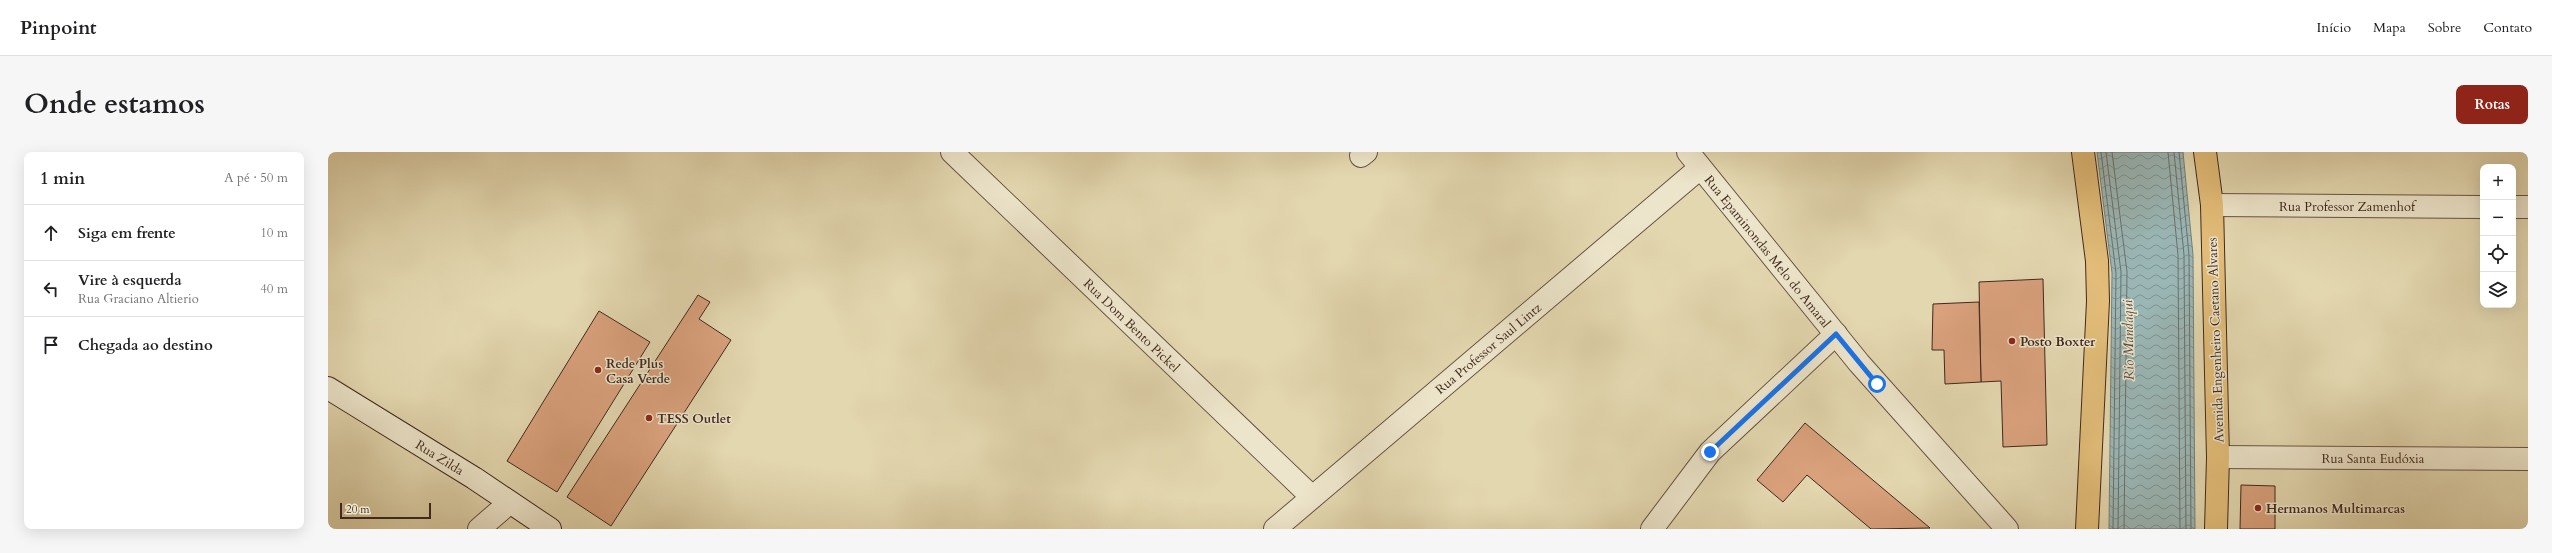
<!DOCTYPE html>
<html lang="pt">
<meta charset="utf-8">
<style>
body{margin:0;font-family:Cardo,serif;background:#f6f6f6;color:#202124}
.controls{position:absolute;right:12px;top:12px;display:grid;overflow:hidden;border-radius:8px;box-shadow:0 4px 16px #0002}
.controls button{width:36px;height:36px;display:grid;place-items:center;padding:0;border:0;border-bottom:1px solid #e0e0e0;background:#fff;color:#202124;font:20px sans-serif}
.scale{position:absolute;left:12px;bottom:10px;width:91px;box-sizing:border-box;padding-left:4px;border:2px solid #40291f;border-top:0;font-size:11px;line-height:14px;white-space:nowrap;color:#40291f;-webkit-text-stroke:3px #ede5cb;paint-order:stroke}
.stop{position:absolute;width:12px;height:12px;margin:-9px;border:3px solid #1a73e8;border-radius:50%;background:#fff}
.stop.end{background:#1a73e8;border-color:#fff;box-shadow:0 1px 4px #0008}
.list{margin:0;padding:0;list-style:none}
h2{display:flex;justify-content:space-between;align-items:center;height:52px;margin:0;padding:0 16px;font-size:17px}
h2 small{font-size:13px;font-weight:400;color:#757577}
.list li{display:grid;grid-template-columns:26px 1fr auto;gap:12px;align-items:center;box-sizing:border-box;height:56px;padding:0 16px;border-top:1px solid #e0e0e0}
.list b{display:block;font-size:15px;white-space:nowrap}
.list p{margin:0;font-size:13px;white-space:nowrap;color:#757577}
.list em{font-size:13px;font-style:normal;color:#757577}
.icon{flex:none;width:22px;height:22px;fill:none;stroke:currentColor;stroke-width:2;stroke-linecap:round;stroke-linejoin:round}
.map{position:relative;flex:none;width:2200px;height:377px;overflow:hidden;border-radius:8px}
header{display:flex;align-items:center;gap:24px;box-sizing:border-box;height:56px;padding:0 20px;background:#fff;border-bottom:1px solid #e0e0e0}
header strong{font-size:19px}
nav{display:flex;gap:22px;margin-inline-start:auto;font-size:14px}
.intro{display:flex;align-items:center;justify-content:space-between;box-sizing:border-box;height:96px;padding:0 24px}
h1{margin:0;font-size:28px}
.button{padding:10px 18px;border-radius:8px;background:#8f2418;color:#fff;font-size:14px;font-weight:700}
main{display:flex;gap:24px;padding:0 24px}
aside{flex:1;background:#fff;border-radius:8px;box-shadow:0 4px 16px #0002}
.map>svg:first-child{display:block}
.water{fill:url(#water-waves);stroke:#767e7a}
.lines{fill:none;stroke-linecap:round;stroke-linejoin:round}
.shore{stroke:#6d706a;stroke-width:1}
.building{fill:#d9a17c;stroke:#40291f}
.minor-casing{stroke:#695443;stroke-width:24}
.tertiary-casing{stroke:#695443;stroke-width:24}
.secondary-casing{stroke:#40291f;stroke-width:24}
.primary-casing{stroke:#40291f;stroke-width:24}
.minor{stroke:#ede5cb;stroke-width:22}
.tertiary{stroke:#ede5cb;stroke-width:22}
.secondary{stroke:#ede5cb;stroke-width:22}
.primary{stroke:#e2bc78;stroke-width:22}
.route{stroke:#1a73e8;stroke-width:5}
.poi-dot{fill:#8f2418;stroke:#ede5cb;stroke-width:1.5}
.labels{text-anchor:middle;stroke-width:3;stroke-linejoin:round;paint-order:stroke}
.street-label{font-size:13px;fill:#40291f;stroke:#ede5cb}
.poi-label{font-size:13px;font-weight:bold;fill:#40291f;stroke:#ede5cb;text-anchor:start}
.water-label{font-size:14px;font-style:italic;fill:#564c45;stroke:#ede5cb}
</style>
<header>
<strong>Pinpoint</strong>
<nav><a>Início</a><a>Mapa</a><a>Sobre</a><a>Contato</a></nav>
</header>
<div class="intro"><h1>Onde estamos</h1><a class="button">Rotas</a></div>
<main>
<aside>
<h2>1 min<small>A pé · 50 m</small></h2>
<ul class="list">
<li><svg class="icon" aria-label="ahead" viewBox="0 0 24 24"><path d="M12 20V5M6 11l6-6 6 6"/></svg><div><b>Siga em frente</b></div><em>10 m</em></li>
<li><svg class="icon" aria-label="left" viewBox="0 0 24 24"><path d="M17 20v-9H6M10 6l-5 5 5 5"/></svg><div><b>Vire à esquerda</b><p>Rua Graciano Altierio</p></div><em>40 m</em></li>
<li><svg class="icon" aria-label="arrive" viewBox="0 0 24 24"><path d="M6 21V4h12l-3 4 3 4H6"/></svg><div><b>Chegada ao destino</b></div></li>
</ul>
</aside>
<div class="map">
<svg width="2200" height="377" viewBox="0 0 2200 377">
<defs>
<pattern id="water-waves" width="16" height="10" patternUnits="userSpaceOnUse"><rect width="16" height="10" fill="#9ab7b6"/><path d="M0 5q4-4 8 0t8 0" fill="none" stroke="#7f9593"/></pattern>
</defs>
<rect width="100%" height="100%" fill="#e3d7af"/>
<filter id="stains"><feTurbulence type="fractalNoise" baseFrequency=".005" numOctaves="4"/><feColorMatrix values="0 0 0 0 .2 0 0 0 0 .09 0 0 0 0 .02 0 0 0 .5 -.17"/></filter>
<radialGradient id="worn" r=".72"><stop offset=".6" stop-color="#630" stop-opacity="0"/><stop offset="1" stop-color="#630" stop-opacity=".3"/></radialGradient>
<path class="water" d="M1769,0H1855L1865,103L1867,377H1781L1784,121Z"/>
<g class="lines">
<g class="shore">
<path d="M1773,0L1788,121L1785,377"/>
<path d="M1778,0L1793,120L1790,377"/>
<path d="M1784,0L1799,120L1796,377"/>
<path d="M1840,0L1850,103L1852,377"/>
<path d="M1846,0L1856,103L1858,377"/>
<path d="M1851,0L1861,103L1863,377"/>
</g>
</g>
<g class="building">
<path d="M1715,127L1719,293L1675,295L1673,229L1653,230L1651,130Z"/>
<path d="M370,143L382,150L371,167L403,188L283,374L239,345Z"/>
<path d="M1651,150L1653,230L1617,232L1616,198H1604L1605,152Z"/>
<path d="M271,159L322,190L229,340L179,309Z"/>
<path d="M1477,271L1602,376L1543,377L1479,323L1455,350L1429,328Z"/>
<path d="M1913,333L1947,334V377H1912Z"/>
</g>
<g class="lines">
<defs>
<g id="minor">
<path d="M624,0L984,345"/>
<path d="M1033,4L1038,0"/>
<path d="M1884,53L2155,55"/>
<path d="M2185,55H2200"/>
<path d="M1890,305L2200,307"/>
<path d="M947,377L1372,16"/>
<path d="M1324,377L1382,300L1508,182"/>
</g>
<g id="tertiary">
<path d="M1360,0L1531,211L1679,377"/>
<path d="M151,377L181,351"/>
</g>
<path id="secondary" d="M0,236L146,326L222,377"/>
<g id="primary">
<path d="M1755,0L1769,109L1770,149L1759,377"/>
<path d="M1877,0L1884,53L1890,305L1888,377"/>
</g>
</defs>
<use href="#minor" class="minor-casing"/>
<use href="#tertiary" class="tertiary-casing"/>
<use href="#secondary" class="secondary-casing"/>
<use href="#primary" class="primary-casing"/>
<use href="#minor" class="minor"/>
<use href="#tertiary" class="tertiary"/>
<use href="#secondary" class="secondary"/>
<use href="#primary" class="primary"/>
</g>
<g class="lines">
<path class="route" d="M1382,300L1508,182L1549,232"/>
</g>
<g class="poi-dot">
<circle cx="1684" cy="189" r="4"/>
<circle cx="270" cy="218" r="4"/>
<circle cx="321" cy="266" r="4"/>
<circle cx="1930" cy="356" r="4"/>
</g>
<g class="labels">
<g class="street-label">
<text x="2019" y="59">Rua Professor Zamenhof</text>
<text transform="translate(1440 99) rotate(51)" y="5">Rua Epaminondas Melo do Amaral</text>
<text transform="translate(804 173) rotate(44)" y="5">Rua Dom Bento Pickel</text>
<text transform="translate(1887 188) rotate(-92)" y="5">Avenida Engenheiro Caetano Alvares</text>
<text transform="translate(1160 196) rotate(-40)" y="5">Rua Professor Saul Lintz</text>
<text transform="translate(112 305) rotate(32)" y="5">Rua Zilda</text>
<text x="2045" y="311">Rua Santa Eudóxia</text>
</g>
<g class="poi-label">
<text x="1692" y="194">Posto Boxter</text>
<text x="278" y="216">Rede Plus<tspan x="278" dy="15">Casa Verde</tspan></text>
<text x="329" y="271">TESS Outlet</text>
<text x="1938" y="361">Hermanos Multimarcas</text>
</g>
<g class="water-label">
<text transform="translate(1800 188) rotate(-91)" y="5">Rio Mandaqui</text>
</g>
</g>
<rect width="100%" height="100%" filter="url(#stains)"/>
<rect width="100%" height="100%" fill="url(#worn)"/>
</svg>
<div class="controls">
<button>+</button>
<button>−</button>
<button><svg class="icon" aria-label="locate" viewBox="0 0 24 24"><circle cx="12" cy="12" r="6"/><path d="M12 2v4M12 18v4M2 12h4M18 12h4"/></svg></button>
<button><svg class="icon" aria-label="layers" viewBox="0 0 24 24"><path d="M12 4l9 5-9 5-9-5zM3 14l9 5 9-5"/></svg></button>
</div>
<div class="scale">20 m</div>
<div class="stop" style="left:1549px;top:232px"></div>
<div class="stop end" style="left:1382px;top:300px"></div>
</div>
</main>
